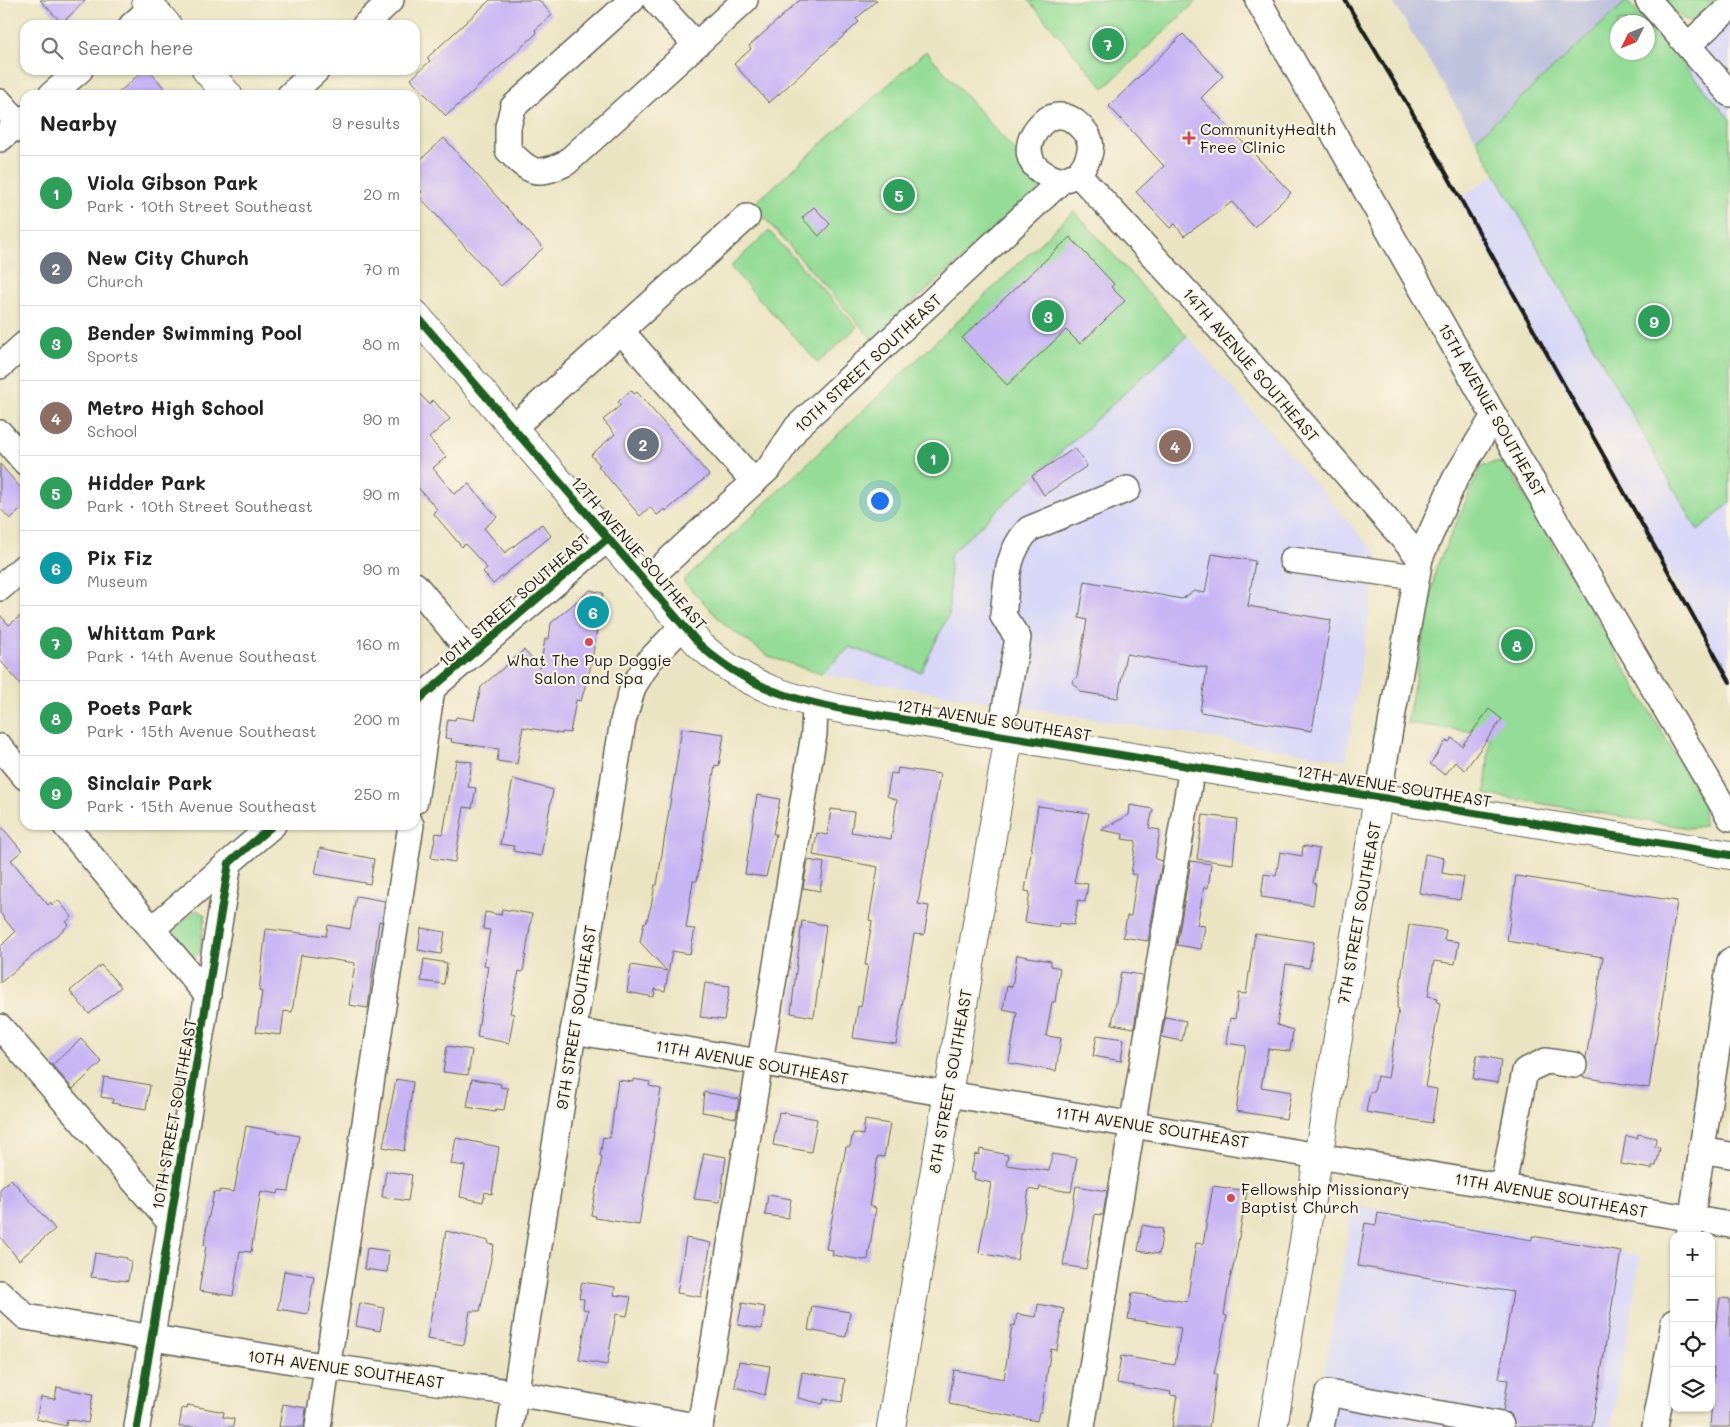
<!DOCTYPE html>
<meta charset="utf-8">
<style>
body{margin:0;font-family:Mali,sans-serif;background:#f6f6f6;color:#222}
.controls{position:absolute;right:15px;bottom:15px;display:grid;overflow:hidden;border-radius:10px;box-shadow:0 1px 4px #0004}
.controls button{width:45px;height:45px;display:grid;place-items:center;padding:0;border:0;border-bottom:1px solid #e0e0e0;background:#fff;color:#222;font:25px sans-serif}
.compass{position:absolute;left:1610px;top:15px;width:45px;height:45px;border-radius:50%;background:#fff;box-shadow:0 1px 4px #0004;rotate:227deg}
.you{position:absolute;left:879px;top:500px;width:18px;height:18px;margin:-12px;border:4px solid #fff;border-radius:50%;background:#1a73e8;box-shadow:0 0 0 8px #1a73e833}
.badge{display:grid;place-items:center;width:32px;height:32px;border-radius:50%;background:#2563eb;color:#fff;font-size:16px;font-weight:700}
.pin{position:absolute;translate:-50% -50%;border:2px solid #fff;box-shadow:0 1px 5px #0006}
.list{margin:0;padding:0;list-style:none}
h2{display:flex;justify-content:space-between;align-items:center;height:65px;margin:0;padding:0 20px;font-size:21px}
h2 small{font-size:16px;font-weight:400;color:#767676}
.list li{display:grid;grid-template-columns:32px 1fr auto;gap:15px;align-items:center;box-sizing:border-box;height:75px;padding:0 20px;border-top:1px solid #e0e0e0}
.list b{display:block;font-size:19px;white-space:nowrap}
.list p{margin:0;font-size:16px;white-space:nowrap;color:#767676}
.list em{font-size:16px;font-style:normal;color:#767676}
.icon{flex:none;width:28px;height:28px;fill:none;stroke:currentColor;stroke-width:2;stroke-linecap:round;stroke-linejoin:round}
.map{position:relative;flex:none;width:1730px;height:1427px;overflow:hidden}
.search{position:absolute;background:#fff;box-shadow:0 1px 4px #0004;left:20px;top:20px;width:400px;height:55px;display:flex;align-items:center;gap:12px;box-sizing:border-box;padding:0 18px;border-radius:15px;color:#767676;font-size:19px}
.panel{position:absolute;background:#fff;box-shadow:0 1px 4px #0004;left:20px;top:90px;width:400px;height:740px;border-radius:15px}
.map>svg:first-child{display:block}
.built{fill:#d8d7f8}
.industrial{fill:#bfc2dd}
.green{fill:#94dc97;stroke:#587c5a}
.building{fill:#c7b4f4}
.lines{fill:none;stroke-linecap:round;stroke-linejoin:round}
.minor-casing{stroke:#646256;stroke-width:28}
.major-casing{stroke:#646256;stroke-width:30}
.minor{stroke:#fff;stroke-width:25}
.major{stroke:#fff;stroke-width:28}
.rail{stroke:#1c1c1c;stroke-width:4}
.cycleway-casing{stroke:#fcf5e5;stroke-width:11}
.cycleway{stroke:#1b5e20;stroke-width:8}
.poi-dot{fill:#d1495b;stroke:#fcf5e5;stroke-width:2}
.labels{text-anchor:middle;stroke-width:4;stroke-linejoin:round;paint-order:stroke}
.poi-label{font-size:16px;fill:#1c1c1c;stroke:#fcf5e5;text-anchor:start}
.street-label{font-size:16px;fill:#1c1c1c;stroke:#fcf5e5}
</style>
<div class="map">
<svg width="1730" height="1427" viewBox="0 0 1730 1427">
<rect width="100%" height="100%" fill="#fcf5e5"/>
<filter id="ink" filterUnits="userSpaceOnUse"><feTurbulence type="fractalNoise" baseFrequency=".02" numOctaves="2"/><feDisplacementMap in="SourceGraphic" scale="10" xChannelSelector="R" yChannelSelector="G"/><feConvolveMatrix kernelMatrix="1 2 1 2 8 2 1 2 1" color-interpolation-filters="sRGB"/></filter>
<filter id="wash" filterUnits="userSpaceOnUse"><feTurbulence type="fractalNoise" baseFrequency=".0096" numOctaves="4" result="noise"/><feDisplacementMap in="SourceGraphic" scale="20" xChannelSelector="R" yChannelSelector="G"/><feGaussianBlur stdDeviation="1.12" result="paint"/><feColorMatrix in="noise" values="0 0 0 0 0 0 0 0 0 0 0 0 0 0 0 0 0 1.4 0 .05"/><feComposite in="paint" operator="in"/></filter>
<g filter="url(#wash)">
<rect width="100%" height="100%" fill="#ebe4c2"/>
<g class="built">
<path d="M1730,7V681L1459,199L1688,45Z"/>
<path d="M1187,336L1378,556L1346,760L821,674Z"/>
<path d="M1353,1204L1641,1256L1612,1427H1315Z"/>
</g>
<path class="industrial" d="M1392,0H1626L1627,1L1476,139Z"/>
<g class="green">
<path d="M1028,0H1198L1104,88Z"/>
<path d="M1665,0H1719C1691,25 1692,31 1665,0Z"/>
<path d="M1627,1L1646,22H1618V52H1648V24L1730,119V503L1698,531L1476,139Z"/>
<path d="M926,51L1045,185L872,339L753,205Z"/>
<path d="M1074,211L1187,336L950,554L949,614L921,672L850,647L821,674L770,657L725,625L683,581Z"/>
<path d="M769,231L857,327L818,363L730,267Z"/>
<path d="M1495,462L1504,464L1510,471L1703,803L1704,826L1689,828L1485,794L1490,734L1407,723L1436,568L1481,467Z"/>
<path d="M197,910L205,915L200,951L195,957L185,950L172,933L173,929Z"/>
</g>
<g id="blocks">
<g class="building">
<path d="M40,0H86L62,23Z"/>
<path d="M490,0H539L552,15L535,30L537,33L446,116L411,79L430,61L427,58Z"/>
<path d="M800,0H877L856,19L859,22L769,103L734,64L751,49L749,46Z"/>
<path d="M1183,34L1223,76L1201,98L1291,193L1254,227L1232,202L1184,236L1175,224L1170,228L1136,192L1164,166L1109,106Z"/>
<path d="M144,70H149L170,95H116Z"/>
<path d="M444,138L543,248L501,286L418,195L422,192L415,185V165Z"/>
<path d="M814,207L830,224L819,236L802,218Z"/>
<path d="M1070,237L1114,284L1111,287L1125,301L1080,344L1066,330L1007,385L962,338Z"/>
<path d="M415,389L429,404L433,400L450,419L429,438L446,457L433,468L454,494L469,484L479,496L497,517L484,528L505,553L542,524L551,536L493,584L483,572L487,568L465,544L462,547L433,513L437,509L415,484Z"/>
<path d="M631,390L634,394L637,392L709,475L666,511L665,509L657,515L650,507L640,516L598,466L600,465L591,455L615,434L603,420L621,405L618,402Z"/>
<path d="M1075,448L1087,466L1044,495L1032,476Z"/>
<path d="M0,464L25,493V506L10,519L0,508Z"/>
<path d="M1212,554L1255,561L1248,606L1331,620L1312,731L1200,712L1207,668L1126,654L1118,698L1081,692L1072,681L1077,677L1087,620L1079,618L1085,581L1182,599L1194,591L1205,593Z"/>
<path d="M590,590L603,593L591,665L581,701L576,700L570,733L562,732V734L523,727L517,764L497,761L499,749L451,742L452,739L445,738L448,719L455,720L456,717L474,720L481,687L524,650L540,668L545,639H549L551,623Z"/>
<path d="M25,612V690L0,660V615L9,625Z"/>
<path d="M1489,709L1502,719L1465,770L1455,762L1445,775L1430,764L1446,741L1449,742L1452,738L1462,746Z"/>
<path d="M682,728L724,734L719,766L715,765L697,881H693L686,928L695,929L690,954L672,951L665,991L655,989L654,997L627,992L631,965L667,971L640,942L644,922L646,923L651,906L655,885H657Z"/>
<path d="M456,760L472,762L468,787L476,788L472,808L464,807L455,862L431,858L436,833L443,834Z"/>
<path d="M898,768L940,774L918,904L929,906L924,935L914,934L896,1044L853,1038L858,1006L861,1007L868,965H865L872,921L869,920L878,867L813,855L817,833L827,835L831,809L854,812L851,832L891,839L897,800L887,796L891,773L897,774Z"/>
<path d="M513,779L553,790L541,856L513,851L514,846L500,844Z"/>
<path d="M757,795L780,799L773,834H776L766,877L745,874Z"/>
<path d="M1130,805L1153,809L1149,828L1160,830L1155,859L1162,861L1148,941L1123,937L1127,916H1131L1137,875L1131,874L1136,841L1122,839L1123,834L1101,830L1129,815Z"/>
<path d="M1038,806L1089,813L1074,882L1088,884L1085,902L1078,900L1074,925L1059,923L1058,927L1025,922L1030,892L1025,891Z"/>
<path d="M1203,815L1237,819L1233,864L1197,859Z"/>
<path d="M0,825L22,851L11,860L48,905L51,902L52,905L58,900L72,917L66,922L69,925L0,983V947L15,932L0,913Z"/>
<path d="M1303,846L1319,849L1313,883L1316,884L1313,905L1261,897L1264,874L1276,876L1280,852L1302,856Z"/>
<path d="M320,848L374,859L370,884L315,874Z"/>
<path d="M1425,854L1444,858L1442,873L1464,877L1460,900L1419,893Z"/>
<path d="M808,860L824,863L820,891L803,888Z"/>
<path d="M1191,861L1211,864L1208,888L1204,887L1197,925L1205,926L1201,949L1177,945Z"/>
<path d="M1516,876L1677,901L1649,1088L1582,1077L1588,1068L1586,1058L1603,957L1507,941Z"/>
<path d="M356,896L385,901L382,922L379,921L368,1008L349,1005L355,963L301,955L292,1012L284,1011L281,1035L256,1032L262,992L259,991L266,929L326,936L328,925L350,929Z"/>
<path d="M502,909L532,914L523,972L519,971L510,1013L514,1014L509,1043L477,1037L488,966L484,965L490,930L483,929L485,912L501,915Z"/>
<path d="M802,921L826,925L814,1017L791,1013Z"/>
<path d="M1409,925L1446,930L1444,940L1459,942L1455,964L1434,961L1428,996L1438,998L1437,1002L1440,1003L1425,1087L1437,1089L1432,1123L1366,1112L1370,1092H1374L1377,1076L1388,1078L1399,1009L1397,1008Z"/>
<path d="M421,928L445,932L441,954L418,950Z"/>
<path d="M1255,933L1314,942L1309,968L1286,964L1277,1025L1293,1030L1290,1051L1268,1049L1261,1087L1291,1092L1286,1119L1236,1111L1246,1046L1226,1043L1230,1018L1235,1019L1238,993L1246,994Z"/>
<path d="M1017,955L1051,961V966L1060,968L1055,1002H1052L1046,1036L1061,1038L1056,1071L1009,1063L1017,1012L1003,1009L1007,986L1012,987Z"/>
<path d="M424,959L447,963L444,984L421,981Z"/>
<path d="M101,965L121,987L89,1014L70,991Z"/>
<path d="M1121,972L1142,975L1134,1028L1112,1024Z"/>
<path d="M705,983L730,986L724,1020L700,1017Z"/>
<path d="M1165,1017L1186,1021L1182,1041L1162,1037Z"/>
<path d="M1097,1035L1124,1039L1121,1061L1093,1056Z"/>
<path d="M81,1039L102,1062L73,1089L52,1065Z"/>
<path d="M447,1046L472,1050L468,1075L443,1072Z"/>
<path d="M1477,1055L1501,1060L1498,1083L1473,1079Z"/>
<path d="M104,1077L150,1085L146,1109L112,1103L113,1099L101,1097Z"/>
<path d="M396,1079L413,1082L404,1151L383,1147Z"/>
<path d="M472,1079L501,1084L500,1087L508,1088L504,1110L496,1109L495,1112L467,1107Z"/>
<path d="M633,1079L650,1082L649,1086L661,1089L639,1225L595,1218L596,1216L591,1215L602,1157L600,1156L603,1137L610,1138L618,1080L633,1082Z"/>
<path d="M704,1092L739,1099L736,1118L702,1112Z"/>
<path d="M779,1112L817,1119L811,1152L773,1145Z"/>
<path d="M865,1120L890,1124L884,1157L878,1156L869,1206L876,1208L868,1259L863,1260L832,1255L833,1250L826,1249L846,1147H850L853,1133L863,1135Z"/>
<path d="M246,1126L299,1136L289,1191L279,1190L278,1194L261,1191L251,1252L240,1251L233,1296L199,1291L206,1245H204L207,1225L214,1192L219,1193L220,1190L234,1192Z"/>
<path d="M1638,1134L1656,1138L1655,1147L1660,1148L1656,1166H1652V1169L1621,1164L1626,1136L1637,1138Z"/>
<path d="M456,1138L499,1147L492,1194L485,1192L483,1202L460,1197L465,1166L451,1164Z"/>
<path d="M980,1149L1008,1155L1006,1165L1049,1171L1052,1154L1077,1158L1071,1192L1040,1187L1039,1191L1029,1189L1017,1260L979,1253L991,1183L974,1179L975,1173L971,1172L975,1154L979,1155Z"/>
<path d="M704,1153L726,1157L720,1202L694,1199Z"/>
<path d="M386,1171L412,1175L408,1201L382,1197Z"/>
<path d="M11,1179L55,1229L19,1260L0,1237V1189Z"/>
<path d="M1076,1186L1107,1191L1103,1215L1095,1214L1086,1269L1063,1265Z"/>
<path d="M1213,1186L1247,1191L1235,1260L1229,1283L1224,1315L1227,1316L1214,1374H1217L1209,1427H1172L1177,1396L1170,1395L1171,1392L1117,1383L1121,1356L1175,1365L1181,1328L1128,1319L1132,1293L1187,1302L1196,1243L1203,1244Z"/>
<path d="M768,1195L791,1199L788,1218L765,1215Z"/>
<path d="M1378,1213L1532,1240V1236L1621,1251L1592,1427H1515L1511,1414L1503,1411L1508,1380L1499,1379L1513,1292L1358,1266L1365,1223L1376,1225Z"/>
<path d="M1142,1225L1163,1229L1159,1254L1138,1251Z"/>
<path d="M446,1231L489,1241L488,1244L494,1245L480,1311H470L464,1345L427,1339Z"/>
<path d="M686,1238L711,1243L701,1297L677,1293Z"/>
<path d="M367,1248L389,1251L387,1272L364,1269Z"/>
<path d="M95,1253L127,1258V1260L131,1261L128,1281L91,1277Z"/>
<path d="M284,1271L314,1276L308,1314L278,1309Z"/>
<path d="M582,1282L615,1287L614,1295L631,1297L627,1316L616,1314L607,1365L579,1360L588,1310L583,1309L584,1299L579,1298Z"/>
<path d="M1720,1298L1730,1299V1427H1710L1714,1375L1713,1374L1714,1368L1711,1367V1354Z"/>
<path d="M360,1303L384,1308L380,1331L356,1326Z"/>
<path d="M742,1303L765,1307L762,1329L738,1325Z"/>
<path d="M1038,1304L1064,1309L1057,1350L1051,1349L1041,1412H1039L1037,1421L949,1404L954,1370L1004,1379L1012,1325L1015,1326L1017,1314L1036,1317Z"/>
<path d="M812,1306L850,1312L846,1337L808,1330Z"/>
<path d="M739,1361L770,1366L765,1395L735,1387Z"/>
<path d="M802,1372L845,1379L842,1402L824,1399L823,1404L798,1398Z"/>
<path d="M57,1387L93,1394L88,1423L67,1419L66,1426L36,1419L41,1397L55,1399Z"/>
<path d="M283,1404L306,1408L304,1427H279Z"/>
<path d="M188,1405L224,1412L223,1417L234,1419L233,1427H179L182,1408L187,1409Z"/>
</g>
</g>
</g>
<g filter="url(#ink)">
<use href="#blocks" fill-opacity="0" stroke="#646256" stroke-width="1"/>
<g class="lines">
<defs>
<g id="minor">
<path d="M632,0L513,107L508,127V150C530,173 536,177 566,163L696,45"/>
<path d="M655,0L696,45L745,0"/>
<path d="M1258,0L1494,416L1730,818"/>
<path d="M1648,0L1730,94"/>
<path d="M132,25L152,7"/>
<path d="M365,25L391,0"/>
<path d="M1688,45L1730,7"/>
<path d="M51,95L80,70"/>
<path d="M290,95L317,70"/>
<path d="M0,102L25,131"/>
<path d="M0,139L25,118"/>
<path d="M1078,174L1206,313L1420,558"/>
<path d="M1061,181C1049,177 1033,170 1030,156C1025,139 1043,114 1061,116C1071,116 1080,126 1086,133C1096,147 1087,163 1078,174"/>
<path d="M621,331L754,482"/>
<path d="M0,366L25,344"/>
<path d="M513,428L747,217"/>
<path d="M0,433L25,462"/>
<path d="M1292,560L1416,577"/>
<path d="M645,582L770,467L797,427L1061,181L1078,174"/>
<path d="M415,585L472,654"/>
<path d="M0,588L25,566"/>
<path d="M415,703L608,538"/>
<path d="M1000,735L1018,638L1003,616C1007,583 1005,554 1029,529L1128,489"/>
<path d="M0,747L25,777"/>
<path d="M1378,798L1420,558L1455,479L1494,416"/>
<path d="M415,801L432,689"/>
<path d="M65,825L208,996"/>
<path d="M152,929L273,825"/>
<path d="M0,1027L169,1221"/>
<path d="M573,1031L1730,1225"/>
<path d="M1701,1150L1730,1155"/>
<path d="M1503,1186L1525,1071L1546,1061L1574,1065"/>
<path d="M1689,1236L1730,961"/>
<path d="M0,1293L26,1317L329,1367L516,1393L700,1427"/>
<path d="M137,1427L229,863"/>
<path d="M318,1427L411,825"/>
<path d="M510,1427L623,721L633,687L649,661L683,626"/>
<path d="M700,1427L814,734L815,704"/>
<path d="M1082,1427L1192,767"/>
<path d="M1321,1427L1328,1393L1501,1425"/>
<path d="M1655,1427L1674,1322"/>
</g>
<g id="major">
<path d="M146,0L167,25"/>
<path d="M206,70L228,95"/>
<path d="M415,314L700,645C746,687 792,700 852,711L1730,855"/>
<path d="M891,1427L1009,736"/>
<path d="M1273,1427L1378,798"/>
</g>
</defs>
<use href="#minor" class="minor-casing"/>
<use href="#major" class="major-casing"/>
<use href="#minor" class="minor"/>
<use href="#major" class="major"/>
<path class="rail" d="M1345,0L1412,112L1730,682"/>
<defs>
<g id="cycleway">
<path d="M415,314L700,645C746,687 792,700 852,711L1730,855"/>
<path d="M415,703L608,538"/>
<path d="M137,1427L229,863L273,825"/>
</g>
</defs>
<use href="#cycleway" class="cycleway-casing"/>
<use href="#cycleway" class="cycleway"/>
</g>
</g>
<g class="poi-dot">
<path d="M1186.5 130.5h5v5h5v5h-5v5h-5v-5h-5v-5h5z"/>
<circle cx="589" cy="642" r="5"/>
<circle cx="1231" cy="1198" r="5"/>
</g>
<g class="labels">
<g class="poi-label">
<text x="1200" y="135">CommunityHealth<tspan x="1200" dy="18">Free Clinic</tspan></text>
<text x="589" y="666" text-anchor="middle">What The Pup Doggie<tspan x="589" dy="18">Salon and Spa</tspan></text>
<text x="1241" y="1195">Fellowship Missionary<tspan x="1241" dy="18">Baptist Church</tspan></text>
</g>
<g class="street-label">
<text transform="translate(868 363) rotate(-43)" y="6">10TH STREET SOUTHEAST</text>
<text transform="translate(1251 365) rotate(49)" y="6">14TH AVENUE SOUTHEAST</text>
<text transform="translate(1492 410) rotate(60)" y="6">15TH AVENUE SOUTHEAST</text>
<text transform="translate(639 553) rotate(49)" y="6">12TH AVENUE SOUTHEAST</text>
<text transform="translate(514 600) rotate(-41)" y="6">10TH STREET SOUTHEAST</text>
<text transform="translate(994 720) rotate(9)" y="6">12TH AVENUE SOUTHEAST</text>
<text transform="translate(1394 786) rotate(9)" y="6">12TH AVENUE SOUTHEAST</text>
<text transform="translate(1359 913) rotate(-80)" y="6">7TH STREET SOUTHEAST</text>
<text transform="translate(576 1017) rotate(-81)" y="6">9TH STREET SOUTHEAST</text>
<text transform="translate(752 1062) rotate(10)" y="6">11TH AVENUE SOUTHEAST</text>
<text transform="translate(950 1081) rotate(-80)" y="6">8TH STREET SOUTHEAST</text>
<text transform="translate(174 1114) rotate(-80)" y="6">10TH STREET SOUTHEAST</text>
<text transform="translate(1152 1127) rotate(9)" y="6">11TH AVENUE SOUTHEAST</text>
<text transform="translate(1551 1195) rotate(10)" y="6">11TH AVENUE SOUTHEAST</text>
<text transform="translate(346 1369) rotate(8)" y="6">10TH AVENUE SOUTHEAST</text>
</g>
</g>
</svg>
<div class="controls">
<button>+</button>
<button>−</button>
<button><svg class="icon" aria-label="locate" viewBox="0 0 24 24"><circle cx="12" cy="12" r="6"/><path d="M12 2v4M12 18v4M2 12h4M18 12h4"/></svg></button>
<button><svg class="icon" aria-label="layers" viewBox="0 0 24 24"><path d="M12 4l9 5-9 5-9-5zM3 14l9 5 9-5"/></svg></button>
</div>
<svg class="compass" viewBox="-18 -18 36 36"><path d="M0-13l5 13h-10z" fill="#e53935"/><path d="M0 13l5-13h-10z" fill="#767676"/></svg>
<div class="you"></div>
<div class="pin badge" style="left:933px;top:458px;background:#2e9e5b">1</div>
<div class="pin badge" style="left:643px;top:444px;background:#6b7280">2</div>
<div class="pin badge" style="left:1048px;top:316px;background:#2e9e5b">3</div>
<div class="pin badge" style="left:1175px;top:446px;background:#8d6e63">4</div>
<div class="pin badge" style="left:899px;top:195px;background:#2e9e5b">5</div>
<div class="pin badge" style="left:593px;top:612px;background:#0f9aa8">6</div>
<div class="pin badge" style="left:1108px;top:44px;background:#2e9e5b">7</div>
<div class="pin badge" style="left:1517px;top:645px;background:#2e9e5b">8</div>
<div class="pin badge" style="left:1654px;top:321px;background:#2e9e5b">9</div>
<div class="search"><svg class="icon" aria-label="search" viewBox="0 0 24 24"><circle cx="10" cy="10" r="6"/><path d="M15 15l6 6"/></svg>Search here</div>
<section class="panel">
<h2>Nearby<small>9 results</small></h2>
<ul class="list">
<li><span class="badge" style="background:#2e9e5b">1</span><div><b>Viola Gibson Park</b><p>Park · 10th Street Southeast</p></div><em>20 m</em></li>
<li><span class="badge" style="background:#6b7280">2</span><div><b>New City Church</b><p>Church</p></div><em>70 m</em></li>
<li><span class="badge" style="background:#2e9e5b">3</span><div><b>Bender Swimming Pool</b><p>Sports</p></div><em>80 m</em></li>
<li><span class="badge" style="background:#8d6e63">4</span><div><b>Metro High School</b><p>School</p></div><em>90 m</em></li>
<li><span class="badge" style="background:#2e9e5b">5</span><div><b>Hidder Park</b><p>Park · 10th Street Southeast</p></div><em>90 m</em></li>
<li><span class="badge" style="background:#0f9aa8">6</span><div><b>Pix Fiz</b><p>Museum</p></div><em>90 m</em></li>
<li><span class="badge" style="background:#2e9e5b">7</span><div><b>Whittam Park</b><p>Park · 14th Avenue Southeast</p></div><em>160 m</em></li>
<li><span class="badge" style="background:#2e9e5b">8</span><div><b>Poets Park</b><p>Park · 15th Avenue Southeast</p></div><em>200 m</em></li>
<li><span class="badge" style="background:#2e9e5b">9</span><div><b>Sinclair Park</b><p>Park · 15th Avenue Southeast</p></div><em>250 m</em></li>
</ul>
</section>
</div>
